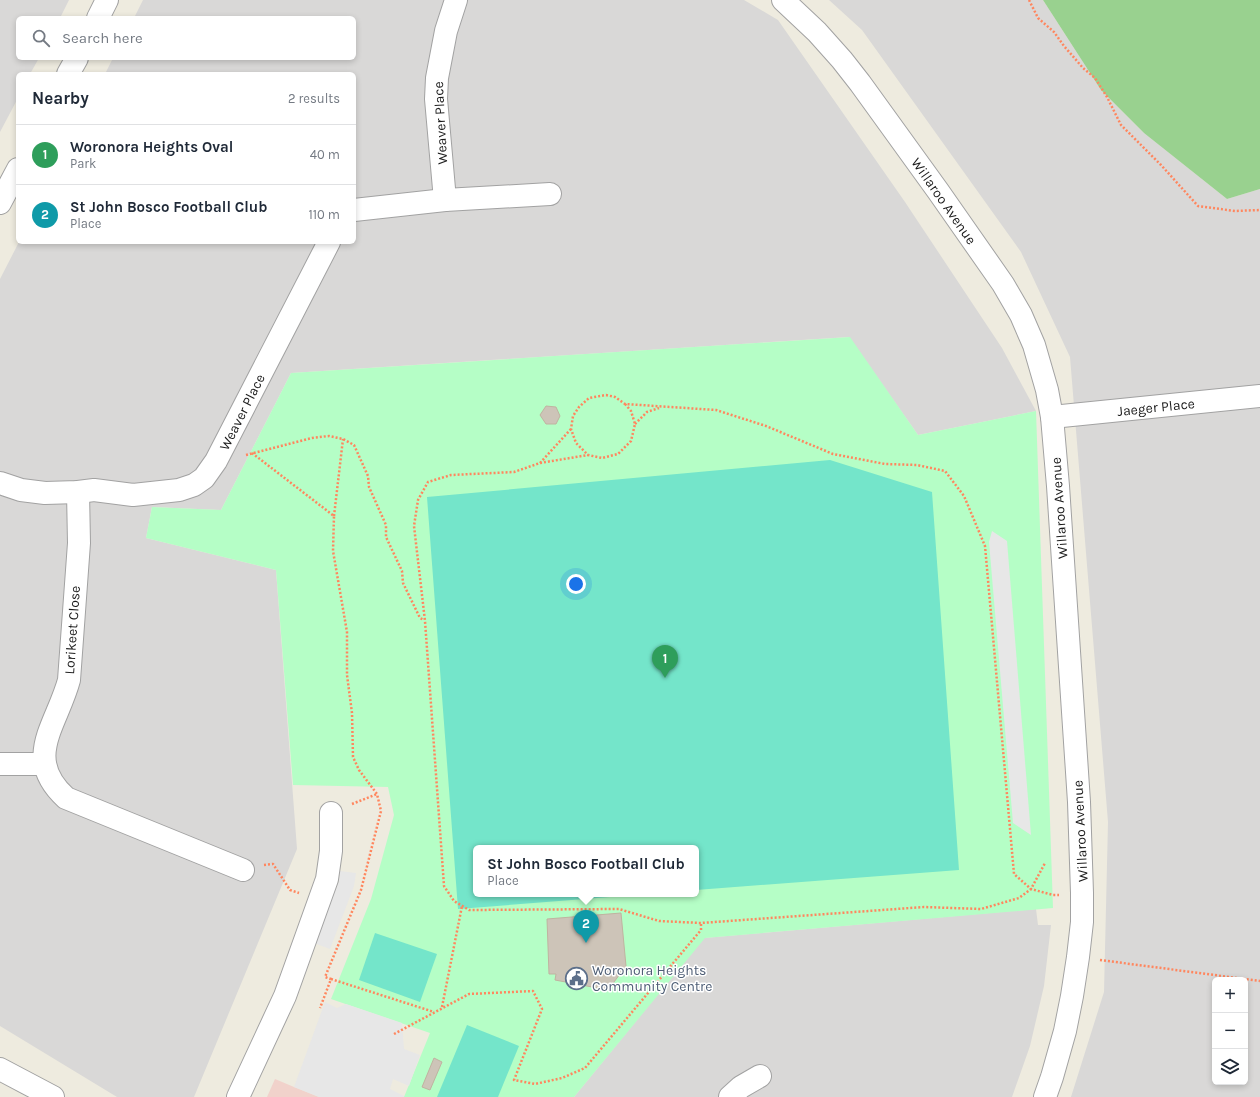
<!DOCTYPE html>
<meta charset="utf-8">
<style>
body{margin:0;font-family:Karla,sans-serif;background:#f2f2f3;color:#1f2937}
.controls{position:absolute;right:12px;bottom:12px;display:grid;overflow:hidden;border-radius:6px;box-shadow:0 2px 6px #0003}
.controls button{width:36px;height:36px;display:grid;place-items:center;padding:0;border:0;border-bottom:1px solid #e0e1e3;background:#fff;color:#1f2937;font:20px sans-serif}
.you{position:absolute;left:576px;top:584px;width:14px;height:14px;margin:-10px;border:3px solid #fff;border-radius:50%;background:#1a73e8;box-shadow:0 0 0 6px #1a73e833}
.badge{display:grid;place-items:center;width:26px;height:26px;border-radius:50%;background:#2563eb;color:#fff;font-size:13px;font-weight:700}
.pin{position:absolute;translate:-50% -33px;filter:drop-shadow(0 1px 2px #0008)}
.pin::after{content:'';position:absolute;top:21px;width:14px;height:12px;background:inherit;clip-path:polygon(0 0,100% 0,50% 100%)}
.popup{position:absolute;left:473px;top:845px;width:226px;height:52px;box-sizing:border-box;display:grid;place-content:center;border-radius:6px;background:#fff;filter:drop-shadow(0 1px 3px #0005);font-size:13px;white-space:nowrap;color:#747a83}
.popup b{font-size:15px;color:#1f2937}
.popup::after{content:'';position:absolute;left:50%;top:100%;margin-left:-8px;border:8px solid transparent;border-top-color:#fff}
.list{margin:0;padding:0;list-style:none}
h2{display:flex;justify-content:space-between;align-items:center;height:52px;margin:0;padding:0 16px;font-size:17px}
h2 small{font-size:13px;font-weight:400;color:#747a83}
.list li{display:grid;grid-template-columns:26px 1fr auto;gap:12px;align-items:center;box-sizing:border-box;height:60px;padding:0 16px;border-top:1px solid #e0e1e3}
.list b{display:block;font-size:15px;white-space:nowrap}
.list p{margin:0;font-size:13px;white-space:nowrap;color:#747a83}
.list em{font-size:13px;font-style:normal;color:#747a83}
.icon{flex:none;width:22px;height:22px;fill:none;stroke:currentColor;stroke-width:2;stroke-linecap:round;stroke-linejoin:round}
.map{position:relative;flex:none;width:1260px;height:1097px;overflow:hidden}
.search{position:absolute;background:#fff;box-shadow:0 2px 6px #0003;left:16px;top:16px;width:340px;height:44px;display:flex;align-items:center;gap:10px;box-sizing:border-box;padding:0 14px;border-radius:6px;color:#747a83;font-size:15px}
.panel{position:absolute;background:#fff;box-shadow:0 2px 6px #0003;left:16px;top:72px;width:340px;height:172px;border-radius:6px}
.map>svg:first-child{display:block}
.residential{fill:#d9d8d7;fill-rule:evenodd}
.commercial{fill:#f1d2cb}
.forest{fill:#99d18f}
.park{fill:#b5fec6;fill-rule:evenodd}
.pitch{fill:#74e5ca}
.parking{fill:#e7e7e7}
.building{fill:#cdc4b8;stroke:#c0b3a0}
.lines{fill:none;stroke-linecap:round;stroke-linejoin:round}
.minor-casing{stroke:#a2a2a2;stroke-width:24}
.path{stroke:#ff865e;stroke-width:2.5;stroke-dasharray:2 2;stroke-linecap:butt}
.minor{stroke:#fff;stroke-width:22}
.labels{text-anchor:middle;stroke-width:3;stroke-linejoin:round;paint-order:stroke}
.street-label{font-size:14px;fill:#1b1b1b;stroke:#fff}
.service-label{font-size:14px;fill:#4e5e75;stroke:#fff;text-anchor:start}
</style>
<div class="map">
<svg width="1260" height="1097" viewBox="0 0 1260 1097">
<rect width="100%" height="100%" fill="#eeebdf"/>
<g class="residential">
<path d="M0,0H69L60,18H18V58H39L30,74H18V98L0,132Z"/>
<path d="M143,0H744L778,20L905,202L1002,348L1036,411L918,435L849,337L291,373L221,510L152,507L146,538L276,570L297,849L194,1097H117L0,1026V279L19,242H354V74H105L113,58H354V18H134Z"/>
<path d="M829,0H1043L1101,90L1144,133L1227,199L1260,189V1097H1071L1104,992L1108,822L1070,357L1021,252L862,30ZM1215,980H1245V1082H1215Z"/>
<path d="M1036,909L1038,925H1051L1044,986L1030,1046L1012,1097H574L704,938Z"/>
</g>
<path class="commercial" d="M275,1079L294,1087L319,1097H267Z"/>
<path class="forest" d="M1043,0H1260V189L1227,199L1144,133L1101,90Z"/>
<path class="park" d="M850,337L918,435L1036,411L1053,908L705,938L574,1097H404L430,1033L331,999L371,899L394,815L388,787L293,785L276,570L146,538L152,507L221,510L291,373ZM476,848H696V894H476Z"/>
<g class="pitch">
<path d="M830,460L932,492L959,870L696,890V848H476V894H648L458,909L427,497Z"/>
<path d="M375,933L437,954L420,1002L359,980Z"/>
<path d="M467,1025L519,1046L498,1097H437Z"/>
</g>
<g class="parking">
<path d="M992,531L1007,541L1031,835L1013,823L989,542Z"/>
<path d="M340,871L356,873L354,886L330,949L314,943L339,881Z"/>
<path d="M325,1002L337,1008L346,1004L402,1023L404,1049L420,1055L409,1086L393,1079L390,1089L404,1096V1097H319L294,1087Z"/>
</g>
<g class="building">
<path d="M546,406L556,407L560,416L556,424H546L540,415Z"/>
<path d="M621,913L626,966L608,990L555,980L556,974H549L547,919Z"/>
<path d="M434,1058L442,1062L430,1090L422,1087Z"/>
</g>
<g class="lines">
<defs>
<g id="minor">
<path d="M783,0L817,32L842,60L860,83L938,191L1003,284L1021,315L1034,345L1047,390L1052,417L1058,486L1079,802L1082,893V922L1078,957L1072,996L1065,1031L1052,1077L1045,1097"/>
<path d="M98,18L107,0"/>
<path d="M68,74L77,58"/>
<path d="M445,200L436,99L437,78L446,31L456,0"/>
<path d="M0,203L18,169"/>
<path d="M354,210L445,200L550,194"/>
<path d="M1052,417L1260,396"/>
<path d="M0,483L21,490L45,493L78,492L94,490L133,495L179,490L194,485L204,478L216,461L329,242"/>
<path d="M78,492L79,543L69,680C57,725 22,758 66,798L243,870"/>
<path d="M0,764H44"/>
<path d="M0,1069L53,1097"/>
<path d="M238,1097L285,996L327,879L331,851V813"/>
<path d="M730,1097L741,1087L760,1076"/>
</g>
</defs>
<use href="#minor" class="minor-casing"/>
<g class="path">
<path d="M1029,0L1038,18L1054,32L1064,46L1083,68L1095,78L1107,97L1121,125L1161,165L1198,206L1235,211L1260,210"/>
<path d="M625,404L631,411L635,424L631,441L618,454L602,458L588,455L576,443L571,429L573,416L579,407L589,398L606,395L615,397L625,404L716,410L766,426L833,454L885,464L917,465L945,471L964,496L985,546L1014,874L1031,889L1053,895H1059"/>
<path d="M635,424L647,412L659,408"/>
<path d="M571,429L540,463L514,472L451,475L428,482L418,500L414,526L425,621L444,886L454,901L469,910L619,909L659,921L701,923L924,907L981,909L1019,898L1031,889L1045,863"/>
<path d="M252,453L334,516L333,551L347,632V675L352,713L353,757L359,770L377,794L381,811L361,890L325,977L331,979L320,1008"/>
<path d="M246,455L312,438L329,436L343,439L354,445L368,476L369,487L386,525V537L402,571L403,583L420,618L424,620"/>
<path d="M540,463L588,455"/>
<path d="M334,516L343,439"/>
<path d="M352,804L377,794"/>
<path d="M264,865L273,864L290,890L299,893"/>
<path d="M1100,960L1260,981"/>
<path d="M331,979L434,1012"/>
<path d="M442,1007L462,906"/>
<path d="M394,1034L469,994L533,991L542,1009L514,1080L535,1084L562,1078L585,1068L701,930V923"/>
</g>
<use href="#minor" class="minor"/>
</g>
<defs>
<symbol id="civic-ring" viewBox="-11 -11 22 22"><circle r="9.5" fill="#fff" stroke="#5c6f8a" stroke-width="1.5"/><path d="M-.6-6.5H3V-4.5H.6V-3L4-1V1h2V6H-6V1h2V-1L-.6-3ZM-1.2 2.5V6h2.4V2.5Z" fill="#5c6f8a"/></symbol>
</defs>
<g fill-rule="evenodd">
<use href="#civic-ring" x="564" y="966" width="25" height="25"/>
</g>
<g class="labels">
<g class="street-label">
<text transform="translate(440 123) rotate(-93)" y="5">Weaver Place</text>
<text transform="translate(944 201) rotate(55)" y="5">Willaroo Avenue</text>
<text transform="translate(1156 407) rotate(-6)" y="5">Jaeger Place</text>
<text transform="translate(242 412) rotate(-63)" y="5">Weaver Place</text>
<text transform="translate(1059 508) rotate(-94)" y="5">Willaroo Avenue</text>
<text transform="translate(72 630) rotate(-86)" y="5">Lorikeet Close</text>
<text transform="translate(1080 831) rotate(-93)" y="5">Willaroo Avenue</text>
</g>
<g class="service-label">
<text x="592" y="975">Woronora Heights<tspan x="592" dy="16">Community Centre</tspan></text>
</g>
</g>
</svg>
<div class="controls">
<button>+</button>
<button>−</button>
<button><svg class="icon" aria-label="layers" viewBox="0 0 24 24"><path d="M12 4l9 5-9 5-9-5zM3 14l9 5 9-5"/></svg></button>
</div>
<div class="you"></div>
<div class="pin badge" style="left:665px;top:678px;background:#2e9e5b">1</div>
<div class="pin badge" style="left:586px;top:943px;background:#0f9aa8">2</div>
<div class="popup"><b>St John Bosco Football Club</b>Place</div>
<div class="search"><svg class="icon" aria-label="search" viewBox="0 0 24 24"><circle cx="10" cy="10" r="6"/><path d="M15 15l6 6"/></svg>Search here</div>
<section class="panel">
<h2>Nearby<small>2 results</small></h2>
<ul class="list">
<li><span class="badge" style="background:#2e9e5b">1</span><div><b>Woronora Heights Oval</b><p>Park</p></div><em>40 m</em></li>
<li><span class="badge" style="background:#0f9aa8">2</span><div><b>St John Bosco Football Club</b><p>Place</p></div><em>110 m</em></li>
</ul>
</section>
</div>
